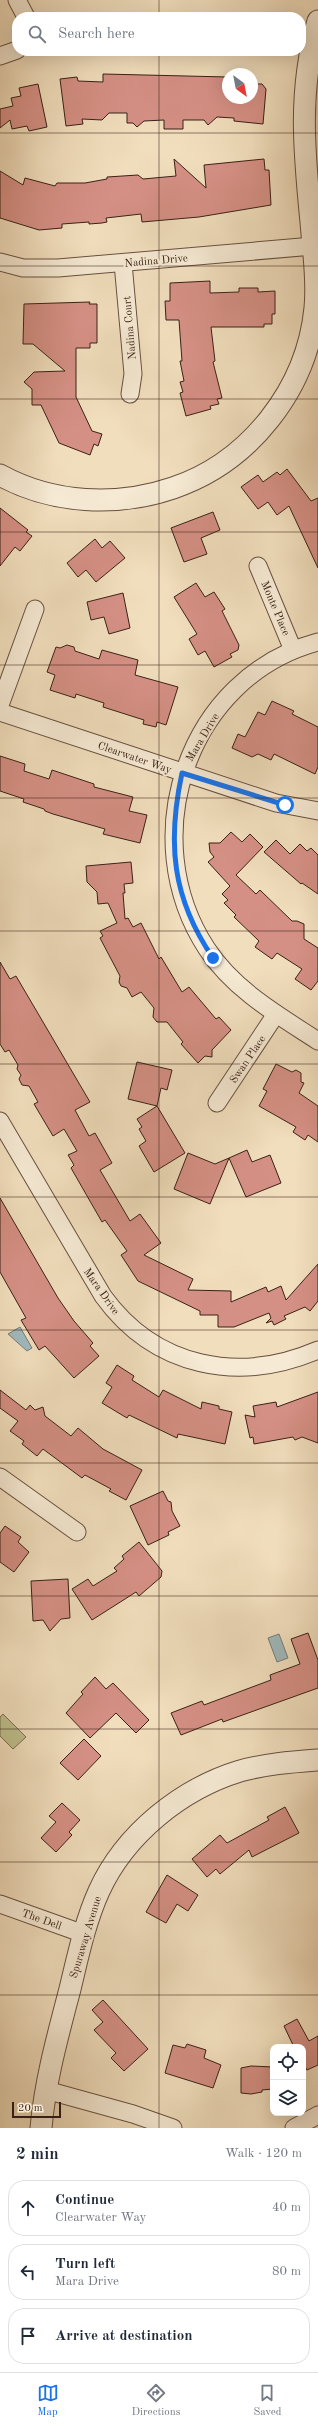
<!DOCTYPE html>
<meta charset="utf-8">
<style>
body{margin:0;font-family:"Old Standard TT",serif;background:#f6f6f7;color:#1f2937}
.controls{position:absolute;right:12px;bottom:12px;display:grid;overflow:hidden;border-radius:8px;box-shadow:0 4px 16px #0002}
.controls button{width:36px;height:36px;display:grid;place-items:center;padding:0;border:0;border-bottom:1px solid #e0e1e3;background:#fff;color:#1f2937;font:20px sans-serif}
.compass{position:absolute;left:222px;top:68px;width:36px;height:36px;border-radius:50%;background:#fff;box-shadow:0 4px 16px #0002;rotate:148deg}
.scale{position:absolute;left:12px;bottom:10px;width:49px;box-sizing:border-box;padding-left:4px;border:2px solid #3a2116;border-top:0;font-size:11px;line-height:14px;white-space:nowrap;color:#3a2116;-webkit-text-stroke:3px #f6ead4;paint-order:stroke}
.stop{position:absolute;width:12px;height:12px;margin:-9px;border:3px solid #1a73e8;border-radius:50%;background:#fff}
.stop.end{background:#1a73e8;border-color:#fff;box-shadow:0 1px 4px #0008}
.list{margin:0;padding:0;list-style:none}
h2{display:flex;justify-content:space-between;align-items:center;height:52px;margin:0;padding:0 16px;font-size:17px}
h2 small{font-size:13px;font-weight:400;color:#747a83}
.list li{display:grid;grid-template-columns:26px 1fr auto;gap:12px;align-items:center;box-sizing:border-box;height:56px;margin:0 8px 8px;padding:0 8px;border:1px solid #e0e1e3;border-radius:16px}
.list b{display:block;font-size:15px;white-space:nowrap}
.list p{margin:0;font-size:13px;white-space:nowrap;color:#747a83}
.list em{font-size:13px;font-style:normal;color:#747a83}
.icon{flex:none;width:22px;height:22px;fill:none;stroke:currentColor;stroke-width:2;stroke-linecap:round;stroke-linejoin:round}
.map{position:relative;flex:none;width:318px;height:2128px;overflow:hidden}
.search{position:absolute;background:#fff;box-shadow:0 4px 16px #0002;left:12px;right:12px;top:12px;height:44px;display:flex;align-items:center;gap:10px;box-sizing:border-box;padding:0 14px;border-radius:16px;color:#747a83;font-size:15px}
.sheet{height:244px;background:#fff}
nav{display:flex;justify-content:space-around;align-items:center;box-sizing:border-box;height:56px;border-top:1px solid #e0e1e3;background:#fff;font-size:11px;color:#747a83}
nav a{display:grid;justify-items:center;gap:2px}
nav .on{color:#1a73e8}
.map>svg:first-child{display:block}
.green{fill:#bec08e;stroke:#7c7052}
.water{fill:#a0b9bc;stroke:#777c7a}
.building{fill:#d59085;stroke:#3a2116}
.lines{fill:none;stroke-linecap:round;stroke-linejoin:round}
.minor-casing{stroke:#685040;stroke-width:19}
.tertiary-casing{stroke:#685040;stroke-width:23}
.minor{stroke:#f6ead4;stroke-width:17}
.tertiary{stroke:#f6ead4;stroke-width:21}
.route{stroke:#1a73e8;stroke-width:5}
.grid{fill:none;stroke:#3a2116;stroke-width:1;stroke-opacity:0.55}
.labels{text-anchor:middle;stroke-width:4;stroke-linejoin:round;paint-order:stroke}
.street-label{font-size:11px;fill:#3a2116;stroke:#f6ead4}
</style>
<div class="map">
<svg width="318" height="2128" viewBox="0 0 318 2128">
<rect width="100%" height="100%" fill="#f1debd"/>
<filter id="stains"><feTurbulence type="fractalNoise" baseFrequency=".005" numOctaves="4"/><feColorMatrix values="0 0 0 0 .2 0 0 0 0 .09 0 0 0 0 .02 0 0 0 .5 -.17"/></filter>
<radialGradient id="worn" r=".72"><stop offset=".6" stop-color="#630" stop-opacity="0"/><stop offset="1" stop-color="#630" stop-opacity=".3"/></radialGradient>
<path class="green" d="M3,1714L26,1737L13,1749L0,1736V1717Z"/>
<g class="water">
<path d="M20,1327L32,1348L27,1351L8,1334Z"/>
<path d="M279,1634L288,1658L277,1662L268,1638Z"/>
</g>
<g class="building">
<path d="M103,74L228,77V98H252V78H255V84H262L266,89L263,124L234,121V118L217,117L208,125L204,120H183V129H164V120L144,121L137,127L133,123H127V113H109L102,120L82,119L83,124L66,126L60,79L77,77L78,81L103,82Z"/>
<path d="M38,84L47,127L29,131L27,126L12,129L10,120L0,128V109L13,106L11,98L21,96L19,88Z"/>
<path d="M174,159L206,188L204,165L264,159L265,170H269L271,205L199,217L142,222L141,214L106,218L107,222L102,223L89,224V222L62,224V228L39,230L0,218V171L23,185L25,178L55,186L57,183H85L107,179V177L138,175L143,179L176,176Z"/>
<path d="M210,281V293L239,292V288H258V292L275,291V314H272V324H264V327H211L215,361L213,362L222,398L217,399L219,404L210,406L211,409L186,416L180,393L183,392L180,382L184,381L180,361H182L179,320H166L165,301H170V283Z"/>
<path d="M90,302L89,304H97V343H90V348H76V397L92,431L102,434L98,446L94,444L90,455L59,443L41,405H32V389L24,382L34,372L65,371L33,344H23L24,304Z"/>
<path d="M287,469L311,501L318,498V568L289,506L277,515L268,502L258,509L241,487L258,475L263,482L277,472L280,475Z"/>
<path d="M0,508L28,530L26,532L32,536L20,551L15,547L0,566Z"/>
<path d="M213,512L220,530L201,538L207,554L184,562L171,528Z"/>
<path d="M95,539L102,548L110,541L125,558L96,582L86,570L78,577L67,563Z"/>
<path d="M196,583L205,597L214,592L225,609L222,611L239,645L238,650L230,654L232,657L214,667L205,651L198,655L189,639L197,634L174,597Z"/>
<path d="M123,593L130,628L109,634L104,617L91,620L87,602Z"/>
<path d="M67,645L74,647L75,651L99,659L102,650L138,660L135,675L178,687L166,725L157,722L156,727L143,724L144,720L103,707L104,703L76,694L75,698L50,690L55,675L47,672L56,647L60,648Z"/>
<path d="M272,701L294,711L292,714L318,727V767L315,774L274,754L271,760L258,754L252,757L232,748L238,734L245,737L258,712L265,715Z"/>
<path d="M0,756L25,764L24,771L49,779L52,770L94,784V787L133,797L129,811L147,815L140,843L103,834L105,829L53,814L45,811L44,809L23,802L24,799L0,791Z"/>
<path d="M231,832L242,842L250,834L263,847L236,875L256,894L260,890L292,921H297L304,924V939L318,948V981L311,990L295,979L302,969L277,953L272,959L255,947L259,941L234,917L236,915L224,903L228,900L222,894L230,886L208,862L214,857L210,852L209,843H220Z"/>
<path d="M276,840L290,854L300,844L307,851L311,848L318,855V894L302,883L301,884L264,852Z"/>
<path d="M131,862L133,883L124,884L125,893H123L125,919L128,918L133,927L141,923L159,959L161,957L182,992L189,987L216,1019L219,1017L231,1030L212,1050V1057L205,1056L198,1063L181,1044L183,1042L167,1022H157L153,1017L154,1008L141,992L132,997L127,988L121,986L119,982L120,976L100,938L103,936L100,931L117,923L108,903L98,904L97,892L87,882L86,866Z"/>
<path d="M0,962L10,979L16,976L90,1102L75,1110L89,1136L95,1133L112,1163L100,1170L130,1221L140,1214L161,1243L144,1255L193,1279L188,1290L231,1291V1302L266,1287L268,1292L281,1286L286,1300L318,1264V1301L310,1311L305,1307L284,1316L286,1319L274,1325L272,1321L266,1323L271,1318L269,1313L234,1327H218V1315H200V1311L138,1281L121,1255L127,1251L105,1220L102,1222L71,1168L74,1165L68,1155L77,1151L64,1129L53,1136L34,1104L38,1102L29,1086L22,1085L19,1079L21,1075L17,1069L18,1065L9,1050L5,1052L0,1044Z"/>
<path d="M137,1062L172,1070L167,1090L161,1088L157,1106L128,1099Z"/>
<path d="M276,1064L292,1072L296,1070L301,1073V1082L304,1083L299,1093L318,1106V1142L308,1135L305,1140L293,1132L296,1127L259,1106L267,1091L263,1089Z"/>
<path d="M157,1106L185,1153L154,1172L139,1146L146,1141L139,1129L142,1127L137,1119Z"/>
<path d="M247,1150L252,1162L270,1155L281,1183L246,1197L229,1158Z"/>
<path d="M188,1153L215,1164L229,1158L210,1204L174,1189Z"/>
<path d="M0,1198L58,1298L74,1321L93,1343L90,1346L99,1356L74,1378L45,1346L39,1350L21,1320L26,1318L0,1272Z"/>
<path d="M117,1365L134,1376L132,1380L159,1397L163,1390L201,1409L202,1402L219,1406V1409L232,1412L225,1444L178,1434L177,1438L129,1415L127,1418L102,1403L112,1387L106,1383Z"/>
<path d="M0,1390L26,1410L30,1405L35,1410L43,1407L45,1416L71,1436L78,1428L103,1449L142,1470L126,1500L109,1491L111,1489L85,1475L82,1478L43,1449L37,1456L22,1444L24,1441L10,1431L18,1421L0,1408Z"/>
<path d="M318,1392V1443L302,1437L295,1440L293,1437L254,1444L253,1437L250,1438L245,1415L255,1417L253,1406L276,1402L277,1407Z"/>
<path d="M163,1491L168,1501L171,1502L172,1511L180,1526L168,1532L169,1535L148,1545L130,1506Z"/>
<path d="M5,1526L21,1537L18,1542L29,1552L14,1572L0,1562V1533Z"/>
<path d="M139,1542L162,1571L161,1577L139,1596L136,1592L92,1620L72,1589L88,1579L93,1586L117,1571L114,1568L124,1559L122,1556Z"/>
<path d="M68,1579L70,1618L61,1619L50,1631L43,1620L33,1621L31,1581Z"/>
<path d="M308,1633L318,1660V1688L223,1722L222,1719L181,1735L171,1713L202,1701L204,1705L271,1680L270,1675L300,1664L291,1639Z"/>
<path d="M95,1677L106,1689L113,1683L149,1720L136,1733L116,1713L90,1738L66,1713L83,1694L81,1692Z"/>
<path d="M84,1739L101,1756L78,1780L60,1763Z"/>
<path d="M62,1803L80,1820L69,1832L72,1835L56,1852L41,1838L56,1822L49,1816Z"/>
<path d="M285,1807L299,1833L252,1857L249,1850L220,1874L216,1869L207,1877L192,1859L220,1835L227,1843L269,1820L267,1817Z"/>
<path d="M167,1875L198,1895L188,1911L177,1904L166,1923L146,1912Z"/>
<path d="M103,2000L148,2049L124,2071L111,2058L116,2053L94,2030L103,2022L92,2010Z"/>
<path d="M297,2019L309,2041L318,2036V2065L307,2070L303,2063V2047H294L284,2026Z"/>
<path d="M187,2044L206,2050L204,2058L221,2065L213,2088L165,2073L173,2045L185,2048Z"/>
<path d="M251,2066L273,2067V2089L262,2090V2092L251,2094L241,2093V2068Z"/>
</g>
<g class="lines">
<defs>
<g id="minor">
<path d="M17,0L26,17"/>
<path d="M0,56L17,50"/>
<path d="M0,262L23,268H58L313,246"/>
<path d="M123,263L133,374L130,394"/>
<path d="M258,566L293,650"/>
<path d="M318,642C187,677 134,838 207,949C234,990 278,1015 318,1041"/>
<path d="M0,705L35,609"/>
<path d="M0,712L276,803L318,811"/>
<path d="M217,1103L276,1014"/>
<path d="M0,1121L103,1296C155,1368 239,1384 318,1350"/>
<path d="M0,1477L77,1532"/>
<path d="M0,1904L84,1934"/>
<path d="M46,2090L133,2114L173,2128"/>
<path d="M294,2128L318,2115"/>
</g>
<g id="tertiary">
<path d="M0,475C53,504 117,507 173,488C250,462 307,389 315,308C318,279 313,250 311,222C304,152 298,90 318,21"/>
<path d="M41,2128C45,2081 58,2035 70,1989C78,1956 85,1922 99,1891C125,1834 181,1789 240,1771C265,1764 292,1762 318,1760"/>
</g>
</defs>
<use href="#minor" class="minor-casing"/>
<use href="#tertiary" class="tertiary-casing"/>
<use href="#minor" class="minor"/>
<use href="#tertiary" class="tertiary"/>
</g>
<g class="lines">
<path class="route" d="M213,958C172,898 167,843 182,773L285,805"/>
</g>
<path class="grid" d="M159,0V17M159,51V2128M0,133H318M0,266H318M0,399H318M0,532H318M0,665H318M0,798H318M0,931H318M0,1064H318M0,1197H318M0,1330H318M0,1463H318M0,1596H318M0,1729H318M0,1862H318M0,1995H318"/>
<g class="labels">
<g class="street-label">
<text transform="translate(156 260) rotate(-5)" y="4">Nadina Drive</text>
<text transform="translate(129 328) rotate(-95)" y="4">Nadina Court</text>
<text transform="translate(276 608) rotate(67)" y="4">Monte Place</text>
<text transform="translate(202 737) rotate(-59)" y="4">Mara Drive</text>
<text transform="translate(135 757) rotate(19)" y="4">Clearwater Way</text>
<text transform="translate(247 1059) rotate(-56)" y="4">Swan Place</text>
<text transform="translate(102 1291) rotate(55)" y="4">Mara Drive</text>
<text transform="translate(42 1919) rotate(20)" y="4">The Dell</text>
<text transform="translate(85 1937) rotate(-73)" y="4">Spuraway Avenue</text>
</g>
</g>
<rect width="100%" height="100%" filter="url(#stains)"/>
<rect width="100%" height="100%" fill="url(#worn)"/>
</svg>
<div class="controls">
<button><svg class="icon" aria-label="locate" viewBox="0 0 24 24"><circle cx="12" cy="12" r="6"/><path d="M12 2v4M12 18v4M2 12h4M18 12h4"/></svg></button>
<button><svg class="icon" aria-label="layers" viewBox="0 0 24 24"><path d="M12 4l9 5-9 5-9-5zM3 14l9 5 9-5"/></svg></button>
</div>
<svg class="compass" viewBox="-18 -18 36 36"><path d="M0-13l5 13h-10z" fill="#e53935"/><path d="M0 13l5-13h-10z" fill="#747a83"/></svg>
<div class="scale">20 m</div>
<div class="stop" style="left:285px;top:805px"></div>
<div class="stop end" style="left:213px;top:958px"></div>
<div class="search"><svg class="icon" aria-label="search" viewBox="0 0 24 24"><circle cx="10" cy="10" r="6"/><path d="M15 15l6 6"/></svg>Search here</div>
</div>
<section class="sheet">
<h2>2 min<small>Walk · 120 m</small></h2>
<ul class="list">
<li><svg class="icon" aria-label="ahead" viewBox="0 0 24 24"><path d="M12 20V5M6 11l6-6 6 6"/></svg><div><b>Continue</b><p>Clearwater Way</p></div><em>40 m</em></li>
<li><svg class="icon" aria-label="left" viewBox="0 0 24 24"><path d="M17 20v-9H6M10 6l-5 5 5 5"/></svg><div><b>Turn left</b><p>Mara Drive</p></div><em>80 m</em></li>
<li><svg class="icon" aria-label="arrive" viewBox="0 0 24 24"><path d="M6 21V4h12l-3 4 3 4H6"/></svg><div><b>Arrive at destination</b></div></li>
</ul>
</section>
<nav>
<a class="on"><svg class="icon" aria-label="map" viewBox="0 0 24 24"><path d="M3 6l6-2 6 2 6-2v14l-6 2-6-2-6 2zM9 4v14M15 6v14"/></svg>Map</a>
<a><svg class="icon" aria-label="directions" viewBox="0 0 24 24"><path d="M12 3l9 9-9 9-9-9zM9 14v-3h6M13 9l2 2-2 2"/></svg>Directions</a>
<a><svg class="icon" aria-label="saved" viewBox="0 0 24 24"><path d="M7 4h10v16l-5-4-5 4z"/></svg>Saved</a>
</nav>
